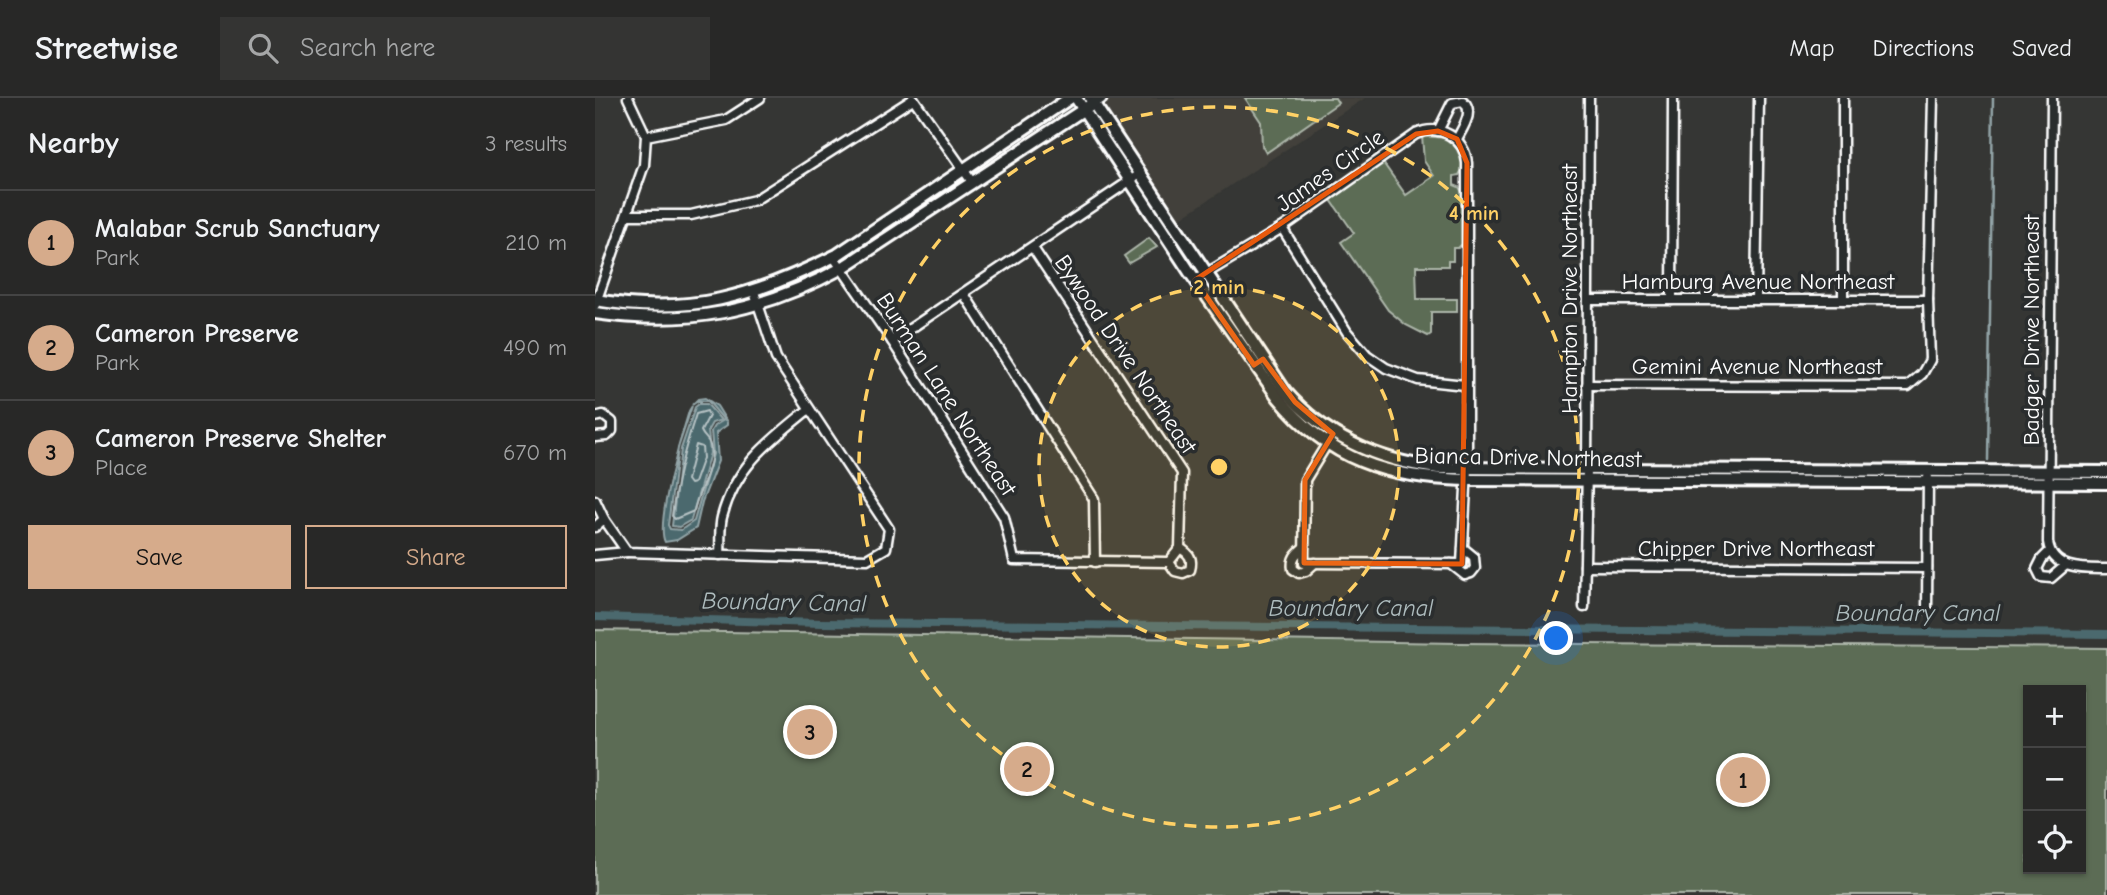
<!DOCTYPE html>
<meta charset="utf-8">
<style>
body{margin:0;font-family:"Comic Neue",sans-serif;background:#343433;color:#f1f3f6}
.controls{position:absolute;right:21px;bottom:21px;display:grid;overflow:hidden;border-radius:0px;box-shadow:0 2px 5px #0004}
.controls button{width:63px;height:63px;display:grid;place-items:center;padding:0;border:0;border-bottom:2px solid #444;background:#282827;color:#f1f3f6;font:35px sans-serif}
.you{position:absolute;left:962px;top:541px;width:24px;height:24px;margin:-18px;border:5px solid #fff;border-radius:50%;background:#1a73e8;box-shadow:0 0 0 10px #1a73e833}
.badge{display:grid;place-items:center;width:46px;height:46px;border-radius:50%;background:#d6ab8b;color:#111;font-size:23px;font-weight:700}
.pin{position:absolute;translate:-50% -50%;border:4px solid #fff;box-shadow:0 2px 7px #0006}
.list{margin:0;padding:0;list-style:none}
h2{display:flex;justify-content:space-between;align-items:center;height:91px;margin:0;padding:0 28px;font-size:30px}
h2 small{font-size:23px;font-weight:400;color:#a5a6a7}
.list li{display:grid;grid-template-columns:46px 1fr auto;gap:21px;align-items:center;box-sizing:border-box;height:105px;padding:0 28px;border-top:2px solid #444}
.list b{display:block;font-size:26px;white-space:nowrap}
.list p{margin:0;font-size:23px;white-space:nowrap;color:#a5a6a7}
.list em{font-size:23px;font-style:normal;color:#a5a6a7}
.actions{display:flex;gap:14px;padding:21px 28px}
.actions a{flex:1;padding:16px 0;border:2px solid #d6ab8b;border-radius:0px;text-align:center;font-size:24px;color:#d6ab8b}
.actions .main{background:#d6ab8b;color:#111}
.icon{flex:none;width:38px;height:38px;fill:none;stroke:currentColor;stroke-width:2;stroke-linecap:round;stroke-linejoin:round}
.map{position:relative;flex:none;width:1512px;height:797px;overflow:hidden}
header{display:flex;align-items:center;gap:42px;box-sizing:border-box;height:98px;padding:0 35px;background:#282827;border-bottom:2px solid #444}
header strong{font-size:33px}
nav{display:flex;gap:38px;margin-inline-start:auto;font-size:24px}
.search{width:490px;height:63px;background:#343433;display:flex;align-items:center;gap:18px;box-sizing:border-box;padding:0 24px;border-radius:0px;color:#a5a6a7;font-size:26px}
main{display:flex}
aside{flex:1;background:#282827}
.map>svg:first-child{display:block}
.built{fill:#42413b}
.green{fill:#5b6c55;stroke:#adb6aa;stroke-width:2;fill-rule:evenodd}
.water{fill:#4b696e;stroke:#93a5a8;stroke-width:2}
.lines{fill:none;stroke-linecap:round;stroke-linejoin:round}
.shore{stroke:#b7c3c5;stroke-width:2}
.stream{stroke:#93a5a8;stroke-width:2.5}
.canal{stroke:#4b696e;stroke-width:8}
.minor-casing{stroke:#fff;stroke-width:13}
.tertiary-casing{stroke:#fff;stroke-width:16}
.minor{stroke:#2a2d2e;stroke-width:8}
.tertiary{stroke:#2a2d2e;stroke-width:10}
.marked{fill:none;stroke:#e8590c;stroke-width:5;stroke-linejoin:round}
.ring{fill:none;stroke:#ffd166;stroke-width:3.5;stroke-dasharray:12 9}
.labels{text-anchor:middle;stroke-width:7;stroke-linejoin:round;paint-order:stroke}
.street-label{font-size:23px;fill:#fff;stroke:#2a2d2e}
.water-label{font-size:24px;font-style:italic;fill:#aebcbe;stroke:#2a2d2e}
.centre{fill:#ffd166;stroke:#2a2d2e;stroke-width:3.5}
.ring-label{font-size:21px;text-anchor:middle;font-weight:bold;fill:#ffd166;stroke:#2a2d2e;stroke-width:7;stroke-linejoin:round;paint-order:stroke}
</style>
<header>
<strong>Streetwise</strong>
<div class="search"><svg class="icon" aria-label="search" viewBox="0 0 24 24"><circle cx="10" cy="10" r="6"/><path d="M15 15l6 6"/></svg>Search here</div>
<nav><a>Map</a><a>Directions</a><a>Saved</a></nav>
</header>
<main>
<aside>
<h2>Nearby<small>3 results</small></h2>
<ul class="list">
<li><span class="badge">1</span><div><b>Malabar Scrub Sanctuary</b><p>Park</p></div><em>210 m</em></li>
<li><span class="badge">2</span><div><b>Cameron Preserve</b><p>Park</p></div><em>490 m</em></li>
<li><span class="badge">3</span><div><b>Cameron Preserve Shelter</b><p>Place</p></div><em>670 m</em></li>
</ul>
<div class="actions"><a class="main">Save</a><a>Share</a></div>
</aside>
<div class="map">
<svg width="1512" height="797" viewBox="0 0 1512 797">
<rect width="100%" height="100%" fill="#353634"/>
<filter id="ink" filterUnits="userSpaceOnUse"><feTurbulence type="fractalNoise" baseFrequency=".0143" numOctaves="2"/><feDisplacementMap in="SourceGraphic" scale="14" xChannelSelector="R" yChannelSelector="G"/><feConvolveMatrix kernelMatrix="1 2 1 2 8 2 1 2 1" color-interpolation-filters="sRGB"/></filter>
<g filter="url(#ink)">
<path class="built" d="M513,0H770L581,123L504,6Z"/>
<g class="green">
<path d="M650,0H740L743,5L671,55L667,48L666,24Z"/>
<path d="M827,38L853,40L867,55L868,70L864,77L859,78V87L864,89L868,96V145L863,150H858V163H853V168H821L822,201H862V214H836V236L833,238L811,227L793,212L746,144L759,135L736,102L748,94L745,90L786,62L811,97L839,78L829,63Z"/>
<path d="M554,140L562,149L534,165L529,158Z"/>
<path d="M0,532L864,545L1512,550V797H0ZM1433,592H1486V771H1433Z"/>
</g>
<g class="water">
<path d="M110,300L122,308L132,324V327L121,335L123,363L107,404L101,430L82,442L70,444C60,426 87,335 94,313L97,308L83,350L73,427L75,431L86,432L99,423L118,356L116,333L119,328L129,322L113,303H103L97,307L103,301Z"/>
<path d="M104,306H112L126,322L117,325L113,332L115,355L96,422L84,429L77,428L86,351L100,309Z"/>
</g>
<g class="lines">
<g class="shore">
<path d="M112,313L114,318L106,333C109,340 113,340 115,347C122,367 102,393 99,413L80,421L77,418C81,383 90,349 101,316Z"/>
<path d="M101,347L107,349L108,360L99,385L95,386L92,382Z"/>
</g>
<path class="stream" d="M1393,362L1398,0"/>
<path class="canal" d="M0,519L227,525L1512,536"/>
<defs>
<g id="minor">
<path d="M318,0L377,84"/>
<path d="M1457,0L1453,444C1457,473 1490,471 1512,471"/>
<path d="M843,33L857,5L868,3C880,13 868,29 862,41"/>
<path d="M51,38L131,22L165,0"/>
<path d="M33,117H96L160,102L318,1"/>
<path d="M687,130L752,234L772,257L791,270L823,282L870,287"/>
<path d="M438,150L587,375L585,450L574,464"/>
<path d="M238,158L297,243L409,419L419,462L574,464"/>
<path d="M600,182L687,130L821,36C845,25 870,40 872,65V371L867,466L709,465L710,382L735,341"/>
<path d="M369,196L499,401L500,464"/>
<path d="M993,202H1333"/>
<path d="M1077,202L1078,0"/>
<path d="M1161,202L1164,0"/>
<path d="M1248,202V0"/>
<path d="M0,207L49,67L51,38L33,0"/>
<path d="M297,243L545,76"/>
<path d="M992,287L1313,288L1327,276L1335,262L1333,202L1338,0"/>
<path d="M0,319L8,317L17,324V333L12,338L0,339"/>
<path d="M0,402L9,421L32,454L272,461L291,450L294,431L181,260L159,194"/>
<path d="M0,429L9,421"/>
<path d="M709,449C701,456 696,460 698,471L704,475L711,473L720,465"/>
<path d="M1455,453L1447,461L1442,471L1446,479L1456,480L1471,467"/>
<path d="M0,457L32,454"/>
<path d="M125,457C126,445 124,430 127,419C141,367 175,343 214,311"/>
<path d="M574,464L580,473L588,475L595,472C598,461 595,456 585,450"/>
<path d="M856,466L870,477L876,475L880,470L879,459L868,450"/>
<path d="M990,468L1332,470"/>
<path d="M989,509L992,371L994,0"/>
<path d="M1332,511L1333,380"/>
</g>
<g id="tertiary">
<path d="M481,0L594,173L683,299C734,362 792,380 871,382L1512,385"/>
<path d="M495,0L690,293C731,340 783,363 843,370L1512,374"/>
<path d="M0,202C96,218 156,199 242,157L475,0"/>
<path d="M0,215C93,228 164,215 247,170L506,0"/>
</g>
</defs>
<use href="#minor" class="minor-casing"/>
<use href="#tertiary" class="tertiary-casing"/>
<use href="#minor" class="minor"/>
<use href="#tertiary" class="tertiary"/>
</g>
</g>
<path class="marked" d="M843,33L862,41L872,65L867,466L709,465L710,382L738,336L700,304L668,261L659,267L600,182L821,36Z"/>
<circle cx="624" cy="369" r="180" fill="#ffd166" fill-opacity=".12"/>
<g class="ring">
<circle cx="624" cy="369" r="180"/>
<circle cx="624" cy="369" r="360"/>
</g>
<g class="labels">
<g class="street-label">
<text transform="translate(735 72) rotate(-35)" y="8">James Circle</text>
<text x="1163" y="191">Hamburg Avenue Northeast</text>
<text transform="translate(974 191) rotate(-90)" y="8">Hampton Drive Northeast</text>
<text transform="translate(1436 232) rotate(-90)" y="8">Badger Drive Northeast</text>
<text transform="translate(531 256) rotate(56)" y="8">Bywood Drive Northeast</text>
<text x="1162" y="276">Gemini Avenue Northeast</text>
<text transform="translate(352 296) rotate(57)" y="8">Burman Lane Northeast</text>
<text transform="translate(933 359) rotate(1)" y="8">Bianca Drive Northeast</text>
<text x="1161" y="458">Chipper Drive Northeast</text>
</g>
<g class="water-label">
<text transform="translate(189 504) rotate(1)" y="8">Boundary Canal</text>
<text x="756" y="518">Boundary Canal</text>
<text x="1323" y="523">Boundary Canal</text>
</g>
</g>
<circle cx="624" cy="369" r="10" class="centre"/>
<g class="ring-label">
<text x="879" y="122">4 min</text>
<text x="624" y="196">2 min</text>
</g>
</svg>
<div class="controls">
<button>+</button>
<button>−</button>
<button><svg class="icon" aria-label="locate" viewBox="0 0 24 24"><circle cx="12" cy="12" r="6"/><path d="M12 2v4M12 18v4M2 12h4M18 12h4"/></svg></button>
</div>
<div class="you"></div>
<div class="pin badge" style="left:1148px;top:682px">1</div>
<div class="pin badge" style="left:432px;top:671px">2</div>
<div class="pin badge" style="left:215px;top:634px">3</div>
</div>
</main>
